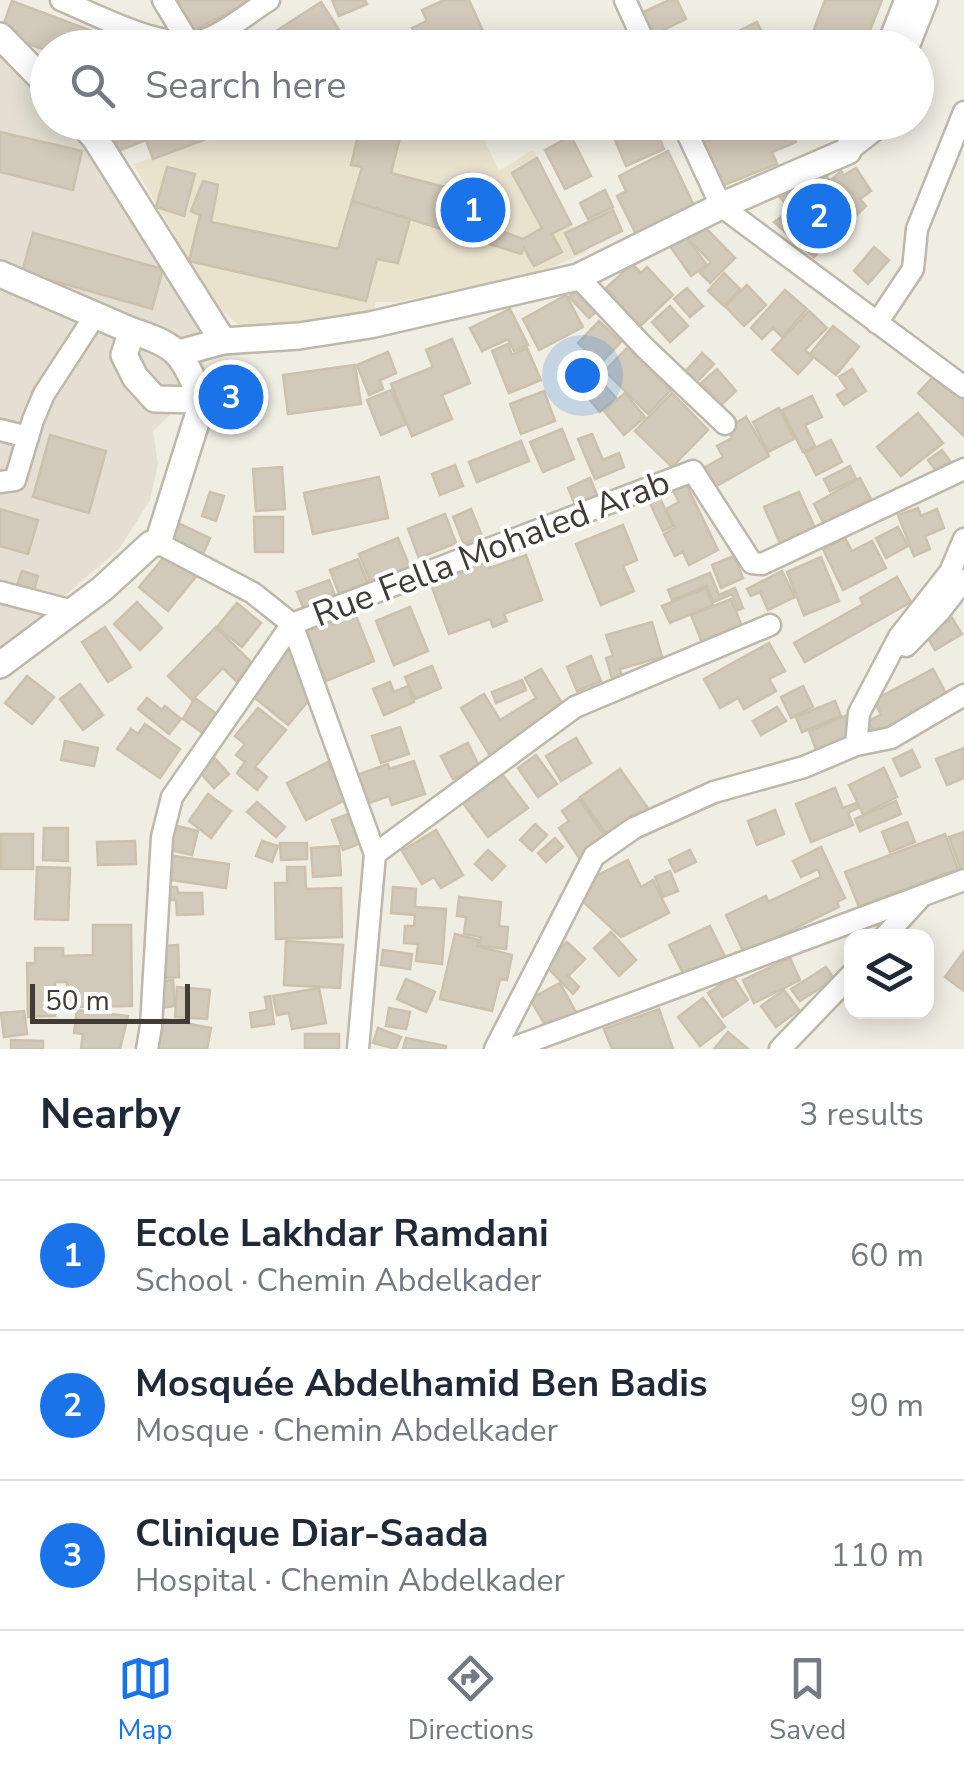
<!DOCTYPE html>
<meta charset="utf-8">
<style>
body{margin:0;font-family:"Nunito Sans",sans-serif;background:#f6f6f7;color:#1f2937}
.controls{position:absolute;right:30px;bottom:30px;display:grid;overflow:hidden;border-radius:20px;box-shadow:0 5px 25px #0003}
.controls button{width:90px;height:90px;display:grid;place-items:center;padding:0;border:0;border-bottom:2px solid #e0e1e3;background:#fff;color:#1f2937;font:50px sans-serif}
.scale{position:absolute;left:30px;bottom:25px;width:160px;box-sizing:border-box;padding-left:10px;border:5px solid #423d34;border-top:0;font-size:28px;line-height:35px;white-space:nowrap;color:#423d34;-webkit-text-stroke:8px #fff;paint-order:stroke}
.you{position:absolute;left:582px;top:375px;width:35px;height:35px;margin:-25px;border:8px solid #fff;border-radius:50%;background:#1a73e8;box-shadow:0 0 0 15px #1a73e833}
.badge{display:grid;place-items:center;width:65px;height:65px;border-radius:50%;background:#1a73e8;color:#fff;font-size:32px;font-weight:700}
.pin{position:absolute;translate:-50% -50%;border:5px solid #fff;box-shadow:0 2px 10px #0006}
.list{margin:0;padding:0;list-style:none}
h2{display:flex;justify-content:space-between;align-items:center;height:130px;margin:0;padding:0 40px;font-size:42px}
h2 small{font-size:32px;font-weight:400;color:#747a83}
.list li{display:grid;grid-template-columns:65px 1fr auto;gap:30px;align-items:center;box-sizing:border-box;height:150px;padding:0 40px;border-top:2px solid #e0e1e3}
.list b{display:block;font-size:38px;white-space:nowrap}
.list p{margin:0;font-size:32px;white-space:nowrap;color:#747a83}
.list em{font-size:32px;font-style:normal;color:#747a83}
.icon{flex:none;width:55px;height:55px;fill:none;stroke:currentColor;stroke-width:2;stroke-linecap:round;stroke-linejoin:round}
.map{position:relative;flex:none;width:964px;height:1049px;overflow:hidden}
.search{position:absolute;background:#fff;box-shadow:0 5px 25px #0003;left:30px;right:30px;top:30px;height:110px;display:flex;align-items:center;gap:25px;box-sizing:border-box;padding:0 35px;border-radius:55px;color:#747a83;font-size:38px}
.sheet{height:580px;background:#fff}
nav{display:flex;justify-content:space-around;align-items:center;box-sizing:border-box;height:140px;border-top:2px solid #e0e1e3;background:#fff;font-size:28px;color:#747a83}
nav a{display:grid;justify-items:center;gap:5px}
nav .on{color:#1a73e8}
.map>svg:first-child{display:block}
.residential{fill:#e4dfd2}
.education{fill:#e9e3ce}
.building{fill:#d1c9b9;stroke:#cbc1ad;stroke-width:2.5}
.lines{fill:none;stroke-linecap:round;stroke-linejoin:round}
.minor-casing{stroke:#beb8aa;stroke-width:25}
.tertiary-casing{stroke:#beb8aa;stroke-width:30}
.minor{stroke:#fff;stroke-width:20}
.tertiary{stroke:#fff;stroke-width:25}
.labels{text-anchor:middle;stroke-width:8;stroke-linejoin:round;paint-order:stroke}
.street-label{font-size:35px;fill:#423d34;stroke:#fff}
</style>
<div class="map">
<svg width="964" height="1049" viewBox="0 0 964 1049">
<rect width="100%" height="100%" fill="#f0ede3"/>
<path class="residential" d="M0,45L47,91L48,122L79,123L207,327L203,382L153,431L158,464L150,500L120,548L0,652Z"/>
<path class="education" d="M264,123H476L499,171L533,150L587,252L540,272L398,302H376L372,314L259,328L238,324L216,306L133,164Z"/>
<g class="building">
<path d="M177,0H253L192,31Z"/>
<path d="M332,0H365L367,4L339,16Z"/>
<path d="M444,0H469L483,31L445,48H401L398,42L415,34L412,28L427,21L422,10Z"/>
<path d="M669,0H677L686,19L649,37L639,14Z"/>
<path d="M825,0H882L863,48H807Z"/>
<path d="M12,1L100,34L96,48H48V51L0,34Z"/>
<path d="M321,2L343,36L325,48H287L276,31Z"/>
<path d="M757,22L766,40L751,48H724L721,40Z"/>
<path d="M117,122H252L153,159L146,140L118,151L112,135L120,132Z"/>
<path d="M361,122H404L391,173L506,203L499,230L523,239L542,228L512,173L537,158L571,224L552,234L562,252L534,266L524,248L521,254L352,201L362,167L351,165Z"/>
<path d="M641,122H653L664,149L626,166L613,135Z"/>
<path d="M710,122H747L748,125L788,122L796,142L772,152L777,164L722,186L704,142L710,140L704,125Z"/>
<path d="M0,132L82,151L73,190L0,172Z"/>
<path d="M571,136L591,176L565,189L545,150Z"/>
<path d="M668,151L696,210L662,228L659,222L636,234L617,196L626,191L619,176Z"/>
<path d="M167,167L195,174L184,216L156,207Z"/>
<path d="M856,168L871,191L860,199L866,206L814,257L774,222L791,210L780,197L824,173L830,181L841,171L844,175Z"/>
<path d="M203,181L218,185L211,222L338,249L352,201L410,219L398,263L377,259L366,301L189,261L200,215L191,211Z"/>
<path d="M605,190L613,207L588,219L580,203Z"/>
<path d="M613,210L622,231L575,254L565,233Z"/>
<path d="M702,224L735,258L710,283L700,273L711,262L687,238Z"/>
<path d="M33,233L163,269L152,309L22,272Z"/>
<path d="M685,236L707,265L691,276L670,246Z"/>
<path d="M874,247L889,260L868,284L854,271Z"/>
<path d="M632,264L641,273L647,267L673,295L635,331L609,304L615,298L606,288Z"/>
<path d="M724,273L740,289L724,306L708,291Z"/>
<path d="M747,285L766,305L744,326L725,306Z"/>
<path d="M687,288L703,306L690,317L674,299Z"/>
<path d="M577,289L597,311L589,318L569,297Z"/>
<path d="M785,290L807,309L782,337L773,328L762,339L751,328Z"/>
<path d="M566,295L583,327L539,350L523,319Z"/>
<path d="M670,306L688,326L670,342L652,322Z"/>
<path d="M510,309L528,345L514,351L508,339L482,351L470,328Z"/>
<path d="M809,311L827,328L805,350L813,358L798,374L772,350Z"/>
<path d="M599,321L621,342L600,364L578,343Z"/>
<path d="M833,326L859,347L836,375L810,354Z"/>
<path d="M452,339L470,383L442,395L452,419L412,436L391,384L433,367L426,350Z"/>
<path d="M508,344L512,355L527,348L541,380L509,393L492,351Z"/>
<path d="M628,347L671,390L648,414L605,371Z"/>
<path d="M388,352L396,373L380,380L383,389L369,395L357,365Z"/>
<path d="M702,353L714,364L696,383L685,372Z"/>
<path d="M355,365L361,404L288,414L283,375Z"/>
<path d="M215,369L249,371L246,425L212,424Z"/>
<path d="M717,369L736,391L721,405L701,383Z"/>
<path d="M852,369L866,391L844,405L837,395L847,389L839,377Z"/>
<path d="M937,373L964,399V436L918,393Z"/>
<path d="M600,380L616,398L600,412L585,394Z"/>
<path d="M391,390L406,424L381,435L367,400Z"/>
<path d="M544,391L555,421L521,434L510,404Z"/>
<path d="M625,393L645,417L624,435L604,411Z"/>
<path d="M672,393L708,430L672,467L635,431Z"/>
<path d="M812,396L822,417L805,425L815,446L803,452L782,410Z"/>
<path d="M779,408L794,439L768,452L753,422Z"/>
<path d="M918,413L943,443L901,476L877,447Z"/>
<path d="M746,417L769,456L713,488L702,469L723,457L717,446L732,438L727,428Z"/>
<path d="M562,429L574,459L543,472L530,442Z"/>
<path d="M592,434L603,460L619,453L624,467L595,479L578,439Z"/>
<path d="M50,435L106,451L89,513L33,497Z"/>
<path d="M831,440L842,462L816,475L805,453Z"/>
<path d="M521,441L529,461L477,482L469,462Z"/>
<path d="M942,450L953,465L939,475L928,460Z"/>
<path d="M455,465L463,486L440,495L432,474Z"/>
<path d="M850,466L856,479L830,491L824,479Z"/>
<path d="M282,467L285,509L256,511L253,469Z"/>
<path d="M379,477L388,518L313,534L304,493Z"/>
<path d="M590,478L599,500L577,509L568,488Z"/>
<path d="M860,478L871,499L849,510L853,516L827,530L814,504Z"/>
<path d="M685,482L718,550L689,565L683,552L675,556L664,534L675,528L666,509L679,502L672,489Z"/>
<path d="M210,492L224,496L216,521L202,516Z"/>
<path d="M799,492L815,528L780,543L764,507Z"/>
<path d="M658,494L673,526L663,531L648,499Z"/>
<path d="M918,508L921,516L937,509L944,528L925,536L930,549L914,556L898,515Z"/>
<path d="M0,509L38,520L28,554L0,546Z"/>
<path d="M471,509L482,536L464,544L453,517Z"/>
<path d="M445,514L456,543L419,558L408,529Z"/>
<path d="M254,517H283V552H255Z"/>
<path d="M178,523L210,538L202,556L170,542Z"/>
<path d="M623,525L637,560L623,566L634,591L601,605L576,544Z"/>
<path d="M898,527L908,546L886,558L876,538Z"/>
<path d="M398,538L412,572L373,588L359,554Z"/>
<path d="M845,538L852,551L872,541L886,568L843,590L823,549Z"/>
<path d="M170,550L198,574L168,611L139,587Z"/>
<path d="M526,555L542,600L504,614L507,621L493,627L490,619L449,634L429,579L487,559L490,568Z"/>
<path d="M734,556L743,578L721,588L712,565Z"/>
<path d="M821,557L839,601L804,615L787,572Z"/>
<path d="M358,559L368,583L339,594L330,570Z"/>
<path d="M22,571L38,576L33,593L16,588Z"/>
<path d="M782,571L795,597L768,610L760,592L751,596L747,589Z"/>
<path d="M710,573L719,595L735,588L743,608L738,610L732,594L713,602L707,586L672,600L668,590Z"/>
<path d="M897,577L911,602L805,662L794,643L863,604L860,598Z"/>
<path d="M329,580L336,598L304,610L297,592Z"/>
<path d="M706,588L713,605L670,623L662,606Z"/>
<path d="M731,599L743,629L703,645L691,615Z"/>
<path d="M137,602L162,628L140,650L114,624Z"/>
<path d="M237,603L261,623L242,647L217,627Z"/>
<path d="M410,607L428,651L394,665L376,621Z"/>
<path d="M356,616L374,661L326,681L305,627L329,617L332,625Z"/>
<path d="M952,618L962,634L935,650L926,635Z"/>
<path d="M652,622L662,657L620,669L622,679L613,681L606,658L613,656L606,635Z"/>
<path d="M105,627L131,667L108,682L82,642Z"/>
<path d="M216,627L253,664L236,681L223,668L192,700L168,676Z"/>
<path d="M290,635L315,693L288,725L249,693L261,679L265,683L277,668L270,662Z"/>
<path d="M769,643L785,671L769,679L776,691L744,709L738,698L720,708L704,679Z"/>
<path d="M591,656L601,681L577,691L567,667Z"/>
<path d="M432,666L441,688L415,699L405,677Z"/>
<path d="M541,669L567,711L491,757L461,708L484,694L500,720L536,698L525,678Z"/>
<path d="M933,669L949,699L876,737L868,721L881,715L874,700Z"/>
<path d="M27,676L54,697L32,724L5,703Z"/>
<path d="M522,680L526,690L496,703L492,692Z"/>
<path d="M390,682L394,692L408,686L414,702L384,715L373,689Z"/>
<path d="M80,684L103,715L83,730L60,699Z"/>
<path d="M803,686L813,707L791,718L781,697Z"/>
<path d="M147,698L162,710L165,706L181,719L169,734L138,709Z"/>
<path d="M195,698L218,715L204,734L183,719Z"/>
<path d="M835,701L841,716L802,732L796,717Z"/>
<path d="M777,707L786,721L761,735L753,721Z"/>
<path d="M258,708L286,730L255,767L267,777L257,790L237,773L245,762L236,755L245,744L235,736Z"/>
<path d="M845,716L854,737L817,752L809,731Z"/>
<path d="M145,724L180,749L160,778L117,749L131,729L138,734Z"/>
<path d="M400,727L409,754L381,763L372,736Z"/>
<path d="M576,738L591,763L561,781L546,756Z"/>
<path d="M65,741L98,748L94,766L61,760Z"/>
<path d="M468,743L479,766L453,779L441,756Z"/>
<path d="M964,748V778L947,785L936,759Z"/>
<path d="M912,750L920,767L901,776L893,759Z"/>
<path d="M210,753L229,774L214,788L195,767Z"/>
<path d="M536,755L557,784L538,797L518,768Z"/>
<path d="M414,761L425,794L392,805L389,796L364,805L354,776L388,764L389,769Z"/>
<path d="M328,762L347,799L306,820L287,783Z"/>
<path d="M884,768L897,797L863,814L849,785Z"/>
<path d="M620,769L652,814L612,842L580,797Z"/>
<path d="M502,774L528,808L488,837L463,803Z"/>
<path d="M835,788L843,808L856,803L858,808L848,813L853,825L811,842L796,804Z"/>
<path d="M208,794L231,811L211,838L189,821Z"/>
<path d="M579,799L610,843L582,862L559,828L569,821L562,811Z"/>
<path d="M896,801L901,814L860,831L855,819Z"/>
<path d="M257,802L285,827L276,837L247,812Z"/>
<path d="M775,810L784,834L757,845L748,821Z"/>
<path d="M356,811L367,841L343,850L332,820Z"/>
<path d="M907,822L915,842L890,852L882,832Z"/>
<path d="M535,824L547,835L532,851L520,840Z"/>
<path d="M173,825L198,831L192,855L166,849Z"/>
<path d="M44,828H68V861L43,860Z"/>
<path d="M436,830L463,875L441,888L434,877L422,884L402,851Z"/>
<path d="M964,832V871L962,872L949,837Z"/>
<rect x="1" y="834" width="32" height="35"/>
<path d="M945,834L958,869L859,907L845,872Z"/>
<path d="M555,838L563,847L546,862L538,853Z"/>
<path d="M135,841L136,864L98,865L97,842Z"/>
<path d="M262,841L278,846L272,862L256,856Z"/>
<path d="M280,843H307V859L281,860Z"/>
<path d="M339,846L341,875L313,877L311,848Z"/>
<path d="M821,847L845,898L837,902L839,907L744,953L726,915L766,896L768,902L821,877L818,869L801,877L793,861Z"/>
<path d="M488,850L505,866L492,880L475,864Z"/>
<path d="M690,850L696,862L675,872L669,860Z"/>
<path d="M167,855L229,864L226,888L164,879Z"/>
<path d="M628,860L641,887L653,880L669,913L621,937L577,896L596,876Z"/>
<path d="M37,867L70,868L68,920L35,919Z"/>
<path d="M287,867H305L306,889L341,888L342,937L276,939L275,883H287Z"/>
<path d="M670,871L678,891L663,897L655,877Z"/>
<path d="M166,887H177L178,893H202L203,914L177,915L176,900H166Z"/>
<path d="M393,887L416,889L415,907L446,909L442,964L416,961L418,944L404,943L405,926H414L415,915L391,913Z"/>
<path d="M459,897L501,902L499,926L508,927L506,949L480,946L481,937L464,934L466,917L457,916Z"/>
<path d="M93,925H131L132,1006L68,1007L67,982H55V1016L28,1017L27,963H35V948H63V956L93,955Z"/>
<path d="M710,926L725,957L685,977L669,945Z"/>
<path d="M611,932L636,960L619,976L594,948Z"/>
<path d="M455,934L479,940L477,946L512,955L507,980L500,979L492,1011L440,999Z"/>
<path d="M286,941L343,945L340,988L284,985Z"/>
<path d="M567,942L585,959L568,976L579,987L573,994L544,964Z"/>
<path d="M178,945L179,977L162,978L160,946Z"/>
<path d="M383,950L412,954L410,969L381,965Z"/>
<path d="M964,951V991L945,977Z"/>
<path d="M790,958L800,980L754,1003L743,980Z"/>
<path d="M826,967L834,979L800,1001L791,989Z"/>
<path d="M733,977L748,1000L723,1017L708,993Z"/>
<path d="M406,979L435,992L426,1012L397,999Z"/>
<path d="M173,980L175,1006L159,1008L157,982Z"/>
<path d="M560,983L577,1014L548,1030L530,999Z"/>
<path d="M177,987L210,990L207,1019L175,1017Z"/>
<path d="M319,988L326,1023L292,1029L289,1013L277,1015L273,996Z"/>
<path d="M784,990L799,1010L776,1027L761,1006Z"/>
<path d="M270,996L274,1024L252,1027L250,1013L267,1010L265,997Z"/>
<path d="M703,998L725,1027L700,1046L678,1017Z"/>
<path d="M389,1008L410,1012L406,1029L386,1026Z"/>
<path d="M659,1009L673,1049H612L604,1029Z"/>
<path d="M77,1010L128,1016L120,1049H81L83,1034L74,1033Z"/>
<path d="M24,1011L27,1034L4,1037L1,1013Z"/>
<path d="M163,1019L211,1028L207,1049H152L154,1037L160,1038Z"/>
<path d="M378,1028L401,1037L396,1049L373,1043Z"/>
<path d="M728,1032L748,1049H714Z"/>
<rect x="305" y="1034" width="34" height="15"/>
<path d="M406,1038L446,1046V1049H403Z"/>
<path d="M11,1040L43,1041V1049H11Z"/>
</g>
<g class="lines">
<defs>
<g id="minor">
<path d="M61,0C99,16 170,55 209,38C230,29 250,12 269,0"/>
<path d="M163,0L189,43"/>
<path d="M625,0L647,48"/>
<path d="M908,48L927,0"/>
<path d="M682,122L721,206L964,387"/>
<path d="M848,151L875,130L878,122"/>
<path d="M578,277L645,348L725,424"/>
<path d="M877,323L913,269L917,229L964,112"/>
<path d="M0,430L28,437"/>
<path d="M0,482L15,480L33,420L44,394L96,314"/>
<path d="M158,543L253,593L292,624L375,854L358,1049"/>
<path d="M0,592L73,611"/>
<path d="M906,646L940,611L964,580"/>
<path d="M856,745L859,713L899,637L950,572L964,539"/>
<path d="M375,854L575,707L770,625"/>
<path d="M885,936L919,899"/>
<path d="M147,1049L151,1026L162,837L172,797L292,624L693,471L752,563L762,564L964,469"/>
<path d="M495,1049L594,856L634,828L714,792L804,767L856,745L891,738L964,695"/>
<path d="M510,1049L964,880"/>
<path d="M780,1049L852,974"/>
</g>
<g id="tertiary">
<path d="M0,36L48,85"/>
<path d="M889,48L908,0"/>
<path d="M81,122L95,138L223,341"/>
<path d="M0,274L132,331"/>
<path d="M132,331C182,347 180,354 203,400L155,399L135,377L124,355Z"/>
<path d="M179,353L223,341L299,336L370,325L578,277L721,206L848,151L859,122"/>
<path d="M0,665L102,589L151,544L158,543L203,400"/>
</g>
</defs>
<use href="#minor" class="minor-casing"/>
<use href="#tertiary" class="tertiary-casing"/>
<use href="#minor" class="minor"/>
<use href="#tertiary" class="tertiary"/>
</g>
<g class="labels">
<g class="street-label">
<text transform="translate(491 548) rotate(-21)" y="12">Rue Fella Mohaled Arab</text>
</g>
</g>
</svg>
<div class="controls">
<button><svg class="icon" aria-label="layers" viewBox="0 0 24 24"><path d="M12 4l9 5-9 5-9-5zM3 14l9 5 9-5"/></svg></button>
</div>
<div class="scale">50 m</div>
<div class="you"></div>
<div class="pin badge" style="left:473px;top:210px">1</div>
<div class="pin badge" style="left:819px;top:216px">2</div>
<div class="pin badge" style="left:231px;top:397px">3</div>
<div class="search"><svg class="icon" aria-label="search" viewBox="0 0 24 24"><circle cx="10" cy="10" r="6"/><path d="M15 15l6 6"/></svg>Search here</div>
</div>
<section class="sheet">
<h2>Nearby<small>3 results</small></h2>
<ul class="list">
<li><span class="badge">1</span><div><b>Ecole Lakhdar Ramdani</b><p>School · Chemin Abdelkader</p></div><em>60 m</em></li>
<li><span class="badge">2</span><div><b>Mosquée Abdelhamid Ben Badis</b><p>Mosque · Chemin Abdelkader</p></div><em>90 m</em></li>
<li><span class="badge">3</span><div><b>Clinique Diar-Saada</b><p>Hospital · Chemin Abdelkader</p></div><em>110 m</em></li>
</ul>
</section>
<nav>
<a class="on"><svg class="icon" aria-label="map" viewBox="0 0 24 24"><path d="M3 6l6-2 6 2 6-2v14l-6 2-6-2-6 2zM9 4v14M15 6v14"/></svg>Map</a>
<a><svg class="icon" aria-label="directions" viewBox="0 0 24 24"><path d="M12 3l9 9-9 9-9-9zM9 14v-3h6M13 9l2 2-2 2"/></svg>Directions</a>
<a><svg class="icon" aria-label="saved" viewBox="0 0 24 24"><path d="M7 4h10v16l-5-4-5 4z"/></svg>Saved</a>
</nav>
